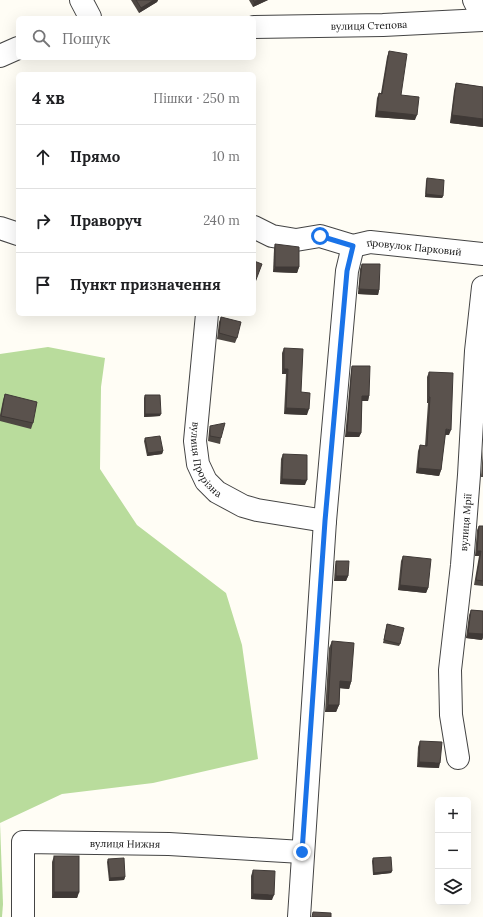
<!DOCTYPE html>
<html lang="uk">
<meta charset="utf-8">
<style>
body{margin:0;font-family:Lora,serif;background:#f2f2f2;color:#202124}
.controls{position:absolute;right:12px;bottom:12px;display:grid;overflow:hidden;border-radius:6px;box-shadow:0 4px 16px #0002}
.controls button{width:36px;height:36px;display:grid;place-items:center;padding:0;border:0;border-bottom:1px solid #e0e0e0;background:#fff;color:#202124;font:20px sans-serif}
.stop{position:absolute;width:12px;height:12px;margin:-9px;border:3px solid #1a73e8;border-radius:50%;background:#fff}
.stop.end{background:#1a73e8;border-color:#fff;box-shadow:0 1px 4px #0008}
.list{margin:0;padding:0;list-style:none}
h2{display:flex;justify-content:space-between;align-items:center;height:52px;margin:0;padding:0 16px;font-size:17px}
h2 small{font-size:13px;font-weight:400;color:#757577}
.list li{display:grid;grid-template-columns:26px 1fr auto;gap:12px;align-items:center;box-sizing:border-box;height:64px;padding:0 16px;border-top:1px solid #e0e0e0}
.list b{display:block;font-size:15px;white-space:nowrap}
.list em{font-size:13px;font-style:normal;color:#757577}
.icon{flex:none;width:22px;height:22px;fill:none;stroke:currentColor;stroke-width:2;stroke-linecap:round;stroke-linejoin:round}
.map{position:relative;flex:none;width:483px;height:917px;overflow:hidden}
.search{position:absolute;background:#fff;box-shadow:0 4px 16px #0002;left:16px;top:16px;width:240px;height:44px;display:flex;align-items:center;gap:10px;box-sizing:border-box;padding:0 14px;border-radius:6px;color:#757577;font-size:15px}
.panel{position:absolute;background:#fff;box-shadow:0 4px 16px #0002;left:16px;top:72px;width:240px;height:244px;border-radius:6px}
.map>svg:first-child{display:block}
.forest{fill:#b9dc9c}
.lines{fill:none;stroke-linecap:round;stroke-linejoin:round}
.minor-casing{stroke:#444;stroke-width:24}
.minor{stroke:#fff;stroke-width:22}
.wall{fill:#4d4742}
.shaded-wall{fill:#3f3936}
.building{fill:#5a524d;stroke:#3f3936}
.route{stroke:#1a73e8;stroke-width:5}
.labels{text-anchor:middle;stroke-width:4;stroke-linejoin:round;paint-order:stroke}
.street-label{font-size:10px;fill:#111;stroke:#fff}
</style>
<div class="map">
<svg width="483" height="917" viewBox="0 0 483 917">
<rect width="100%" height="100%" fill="#fffdf5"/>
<g class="forest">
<path d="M48,347L105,358L101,387L100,469L137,525L226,593L242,645L258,759L153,783L62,794L0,823V354Z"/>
<path d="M0,823L3,904L2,917H0Z"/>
</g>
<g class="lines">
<defs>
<g id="minor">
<path d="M81,0L90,17"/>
<path d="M474,0L483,18"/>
<path id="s1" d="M254,27L383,25L483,20"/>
<path d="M0,56L18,48"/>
<path id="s2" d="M254,227L272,236L296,240L320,236L353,246L370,242L483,254"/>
<path d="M0,228L18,234"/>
<path id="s3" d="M207,314L195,441L198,464L206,481L217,492L243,506L257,510L325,521"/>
<path id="s4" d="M458,758L451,715L450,670L462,565L469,475L476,351L483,287"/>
<path id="s5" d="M23,917V842L169,844L302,852"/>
<path d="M299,917L325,521L347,271L353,246"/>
</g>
</defs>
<use href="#minor" class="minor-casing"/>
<use href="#minor" class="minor"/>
</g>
<g class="wall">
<path d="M131,0H158L157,2L139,13Z"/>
<path d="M249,0H268L253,7Z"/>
<path d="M389,51L401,95L415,120L375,117L377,98L379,93H381L387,57Z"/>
<path d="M456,83L483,87V127L450,123L454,91Z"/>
<path d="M427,178L443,196L442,198L425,197L426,181Z"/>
<path d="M275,244L299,267L297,273L273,272L274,249Z"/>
<path d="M362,264L379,290L378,295L358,294L360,269Z"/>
<path d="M221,317L237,338L235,343L217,339L219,322Z"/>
<path d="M284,348L301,392L307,415L284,414L286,374H282V353Z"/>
<path d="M352,366L369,396L368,401H362L361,433L359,437H345L351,370Z"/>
<path d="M429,372L449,435H445L441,470L439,476L416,473L418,451L420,445L425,446L428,403H427V377Z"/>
<path d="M5,394L33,423L31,429L0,421V415L3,400Z"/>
<path d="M145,395L160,416L144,417V398Z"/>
<path d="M210,426L221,438L220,444L208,441L209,431Z"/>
<path d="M145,438L163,451L162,454L147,456L144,441Z"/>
<path d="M483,449V477H481Z"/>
<path d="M283,454L305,485L280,484L281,459Z"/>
<path d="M479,526H483V586L474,585L479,556H475L477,530Z"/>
<path d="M403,556L428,588L426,593L398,590L401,561Z"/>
<path d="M336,561L348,576L346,581H334L335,566Z"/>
<path d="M471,610L483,611V638L482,640L466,638L469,615Z"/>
<path d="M387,624L400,644L399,646L383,643Z"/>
<path d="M332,641L351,682L349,689L340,688L339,705L336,712H325L329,648Z"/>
<path d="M420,741L439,768L417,767L418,747Z"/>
<path d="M54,856L79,892L77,898H52V862Z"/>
<path d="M373,858L392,871L391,873L373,875L372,861Z"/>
<path d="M108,859L125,877L124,880L109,881L107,862Z"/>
<path d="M253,870L272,900L251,899V876Z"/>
</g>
<g class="shaded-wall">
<path d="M154,0H158L157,2L139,13L141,8Z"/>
<path d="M259,0H268L253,7L254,2Z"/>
<path d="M377,111L417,115L415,120L375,117Z"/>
<path d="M452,115L483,119V127L450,123Z"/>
<path d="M426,194L443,196L442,198L425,197Z"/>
<path d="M275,267H299L297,273L273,272Z"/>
<path d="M359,289L379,290L378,295L358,294Z"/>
<path d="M284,369H288L286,374H282Z"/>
<path d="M362,396H369L368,401H360Z"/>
<path d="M429,397H430L428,403H427Z"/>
<path d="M286,408L309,409L307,415L284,414Z"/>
<path d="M145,414H161L160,416L144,417Z"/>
<path d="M446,429L451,430L449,435L444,434Z"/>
<path d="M347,432L361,433L359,437H345Z"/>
<path d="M163,451L162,454L147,456L148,453Z"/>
<path d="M418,468L441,470L439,476L416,473Z"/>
<path d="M282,479L307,480L305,485L280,484Z"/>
<path d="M477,551H481L479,556H475Z"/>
<path d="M336,576H348L346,581H334Z"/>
<path d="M400,585L428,588L426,593L398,590Z"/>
<path d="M468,633L483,634L482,640L466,638Z"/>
<path d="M340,681L351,682L349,689L338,688Z"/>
<path d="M328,705H339L336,712H325Z"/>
<path d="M419,762L440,763L439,768L417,767Z"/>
<path d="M392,871L391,873L373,875L374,873Z"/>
<path d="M125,877L124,880L109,881L110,878Z"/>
<path d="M54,892H79L77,898H52Z"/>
<path d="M253,894L274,895L272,900L251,899Z"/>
</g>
<g class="building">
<path d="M136,0H154L141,8Z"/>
<path d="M253,0H259L254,2Z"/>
<path d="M389,51L407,54L401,95L419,97L417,115L377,111L379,93L382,94Z"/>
<path d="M456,83L483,87V119L452,115Z"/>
<path d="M427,178L444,180L443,196L426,194Z"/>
<path d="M275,244L299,247V267H275Z"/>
<path d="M254,261L262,264L254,285Z"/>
<path d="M362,264H380L379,290L359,289Z"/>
<path d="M221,317L241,322L237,338L219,333Z"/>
<path d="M284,348L303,349L301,392L310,393L309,409L286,408L288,369H284Z"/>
<path d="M352,366H370L369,396H362L361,433L347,432Z"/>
<path d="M429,372L453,373L451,430L446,429L441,470L418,468L420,445L427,446L430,397H429Z"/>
<path d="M5,394L37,402L33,423L1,416Z"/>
<path d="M145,395H160L161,414H145Z"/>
<path d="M225,423L221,438L210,436V426Z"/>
<path d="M160,436L163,451L148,453L145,438Z"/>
<path d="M283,454L307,455V480L282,479Z"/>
<path d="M479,526H483V581L476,580L481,551H477Z"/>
<path d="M403,556L431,559L428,588L400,585Z"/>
<path d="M336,561H349L348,576H336Z"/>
<path d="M471,610L483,611V634L468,633Z"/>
<path d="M387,624L404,628L400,644L384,640Z"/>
<path d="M332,641L354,643L351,682L340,681L339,705H328Z"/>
<path d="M420,741L442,742L440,763L419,762Z"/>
<rect x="54" y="856" width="25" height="36"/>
<path d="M391,857L392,871L374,873L373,858Z"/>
<path d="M124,858L125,877L110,878L108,859Z"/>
<path d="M253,870L275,871L274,895L253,894Z"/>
<path d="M313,912L331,913V917H312Z"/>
</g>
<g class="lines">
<path class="route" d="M302,852L325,521L347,271L353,246L320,236"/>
</g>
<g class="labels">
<g class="street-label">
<text dy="4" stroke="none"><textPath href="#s1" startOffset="115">вулиця Степова</textPath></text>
<text dy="4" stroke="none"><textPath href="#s2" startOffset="165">провулок Парковий</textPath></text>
<text dy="4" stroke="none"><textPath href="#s3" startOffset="149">вулиця Прорізна</textPath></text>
<text dy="4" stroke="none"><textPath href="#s4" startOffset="237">вулиця Мрії</textPath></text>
<text dy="4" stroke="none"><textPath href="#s5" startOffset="177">вулиця Нижня</textPath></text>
</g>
</g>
</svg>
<div class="controls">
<button>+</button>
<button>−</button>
<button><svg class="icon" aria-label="layers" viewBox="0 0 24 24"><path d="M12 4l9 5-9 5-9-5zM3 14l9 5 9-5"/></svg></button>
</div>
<div class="stop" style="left:320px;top:236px"></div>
<div class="stop end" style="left:302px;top:852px"></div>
<div class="search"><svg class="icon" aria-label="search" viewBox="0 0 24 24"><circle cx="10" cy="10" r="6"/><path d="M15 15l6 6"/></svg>Пошук</div>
<section class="panel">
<h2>4 хв<small>Пішки · 250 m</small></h2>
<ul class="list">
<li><svg class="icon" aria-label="ahead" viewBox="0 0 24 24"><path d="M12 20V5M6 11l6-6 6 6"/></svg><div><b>Прямо</b></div><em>10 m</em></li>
<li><svg class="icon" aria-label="right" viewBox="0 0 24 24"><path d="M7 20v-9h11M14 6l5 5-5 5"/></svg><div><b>Праворуч</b></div><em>240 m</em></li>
<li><svg class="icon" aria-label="arrive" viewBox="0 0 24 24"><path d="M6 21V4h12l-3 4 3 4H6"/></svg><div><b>Пункт призначення</b></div></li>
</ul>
</section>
</div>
